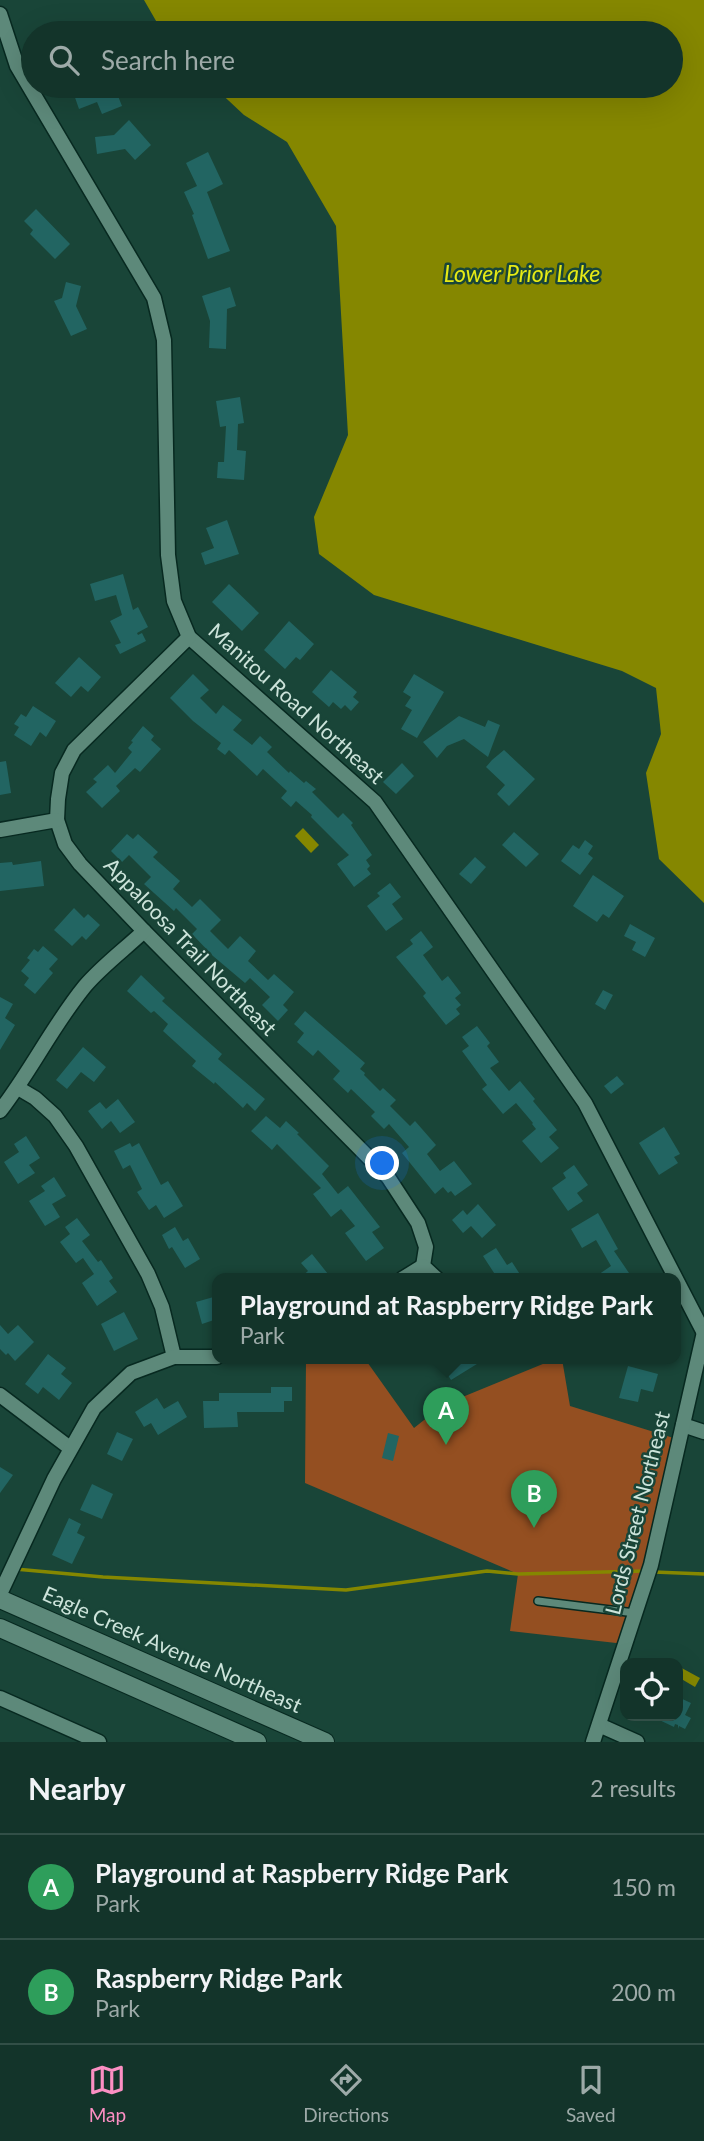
<!DOCTYPE html>
<style>
body{margin:0;font-family:Lato,sans-serif;background:#203f36;color:#f1f3f6}
.controls{position:absolute;right:21px;bottom:21px;display:grid;overflow:hidden;border-radius:14px;box-shadow:0 7px 28px #0002}
.controls button{width:63px;height:63px;display:grid;place-items:center;padding:0;border:0;border-bottom:2px solid #324f47;background:#13342a;color:#f1f3f6;font:35px sans-serif}
.you{position:absolute;left:383px;top:1164px;width:24px;height:24px;margin:-18px;border:5px solid #fff;border-radius:50%;background:#1a73e8;box-shadow:0 0 0 10px #1a73e833}
.badge{display:grid;place-items:center;width:46px;height:46px;border-radius:50%;background:#fc8fc3;color:#fff;font-size:23px;font-weight:700}
.pin{position:absolute;translate:-50% -58px;filter:drop-shadow(0 2px 4px #0008)}
.pin::after{content:'';position:absolute;top:37px;width:24px;height:21px;background:inherit;clip-path:polygon(0 0,100% 0,50% 100%)}
.popup{position:absolute;left:212px;top:1273px;width:469px;height:91px;box-sizing:border-box;display:grid;place-content:center;border-radius:14px;background:#13342a;filter:drop-shadow(0 2px 5px #0005);font-size:23px;white-space:nowrap;color:#9daaa8}
.popup b{font-size:26px;color:#f1f3f6}
.popup::after{content:'';position:absolute;left:50%;top:100%;margin-left:-14px;border:14px solid transparent;border-top-color:#13342a}
.list{margin:0;padding:0;list-style:none}
h2{display:flex;justify-content:space-between;align-items:center;height:91px;margin:0;padding:0 28px;font-size:30px}
h2 small{font-size:23px;font-weight:400;color:#9daaa8}
.list li{display:grid;grid-template-columns:46px 1fr auto;gap:21px;align-items:center;box-sizing:border-box;height:105px;padding:0 28px;border-top:2px solid #324f47}
.list b{display:block;font-size:26px;white-space:nowrap}
.list p{margin:0;font-size:23px;white-space:nowrap;color:#9daaa8}
.list em{font-size:23px;font-style:normal;color:#9daaa8}
.icon{flex:none;width:38px;height:38px;fill:none;stroke:currentColor;stroke-width:2;stroke-linecap:round;stroke-linejoin:round}
.map{position:relative;flex:none;width:704px;height:1742px;overflow:hidden}
.search{position:absolute;background:#13342a;box-shadow:0 7px 28px #0002;left:21px;right:21px;top:21px;height:77px;display:flex;align-items:center;gap:18px;box-sizing:border-box;padding:0 24px;border-radius:38px;color:#9daaa8;font-size:26px}
.sheet{height:301px;background:#13342a}
nav{display:flex;justify-content:space-around;align-items:center;box-sizing:border-box;height:98px;border-top:2px solid #324f47;background:#13342a;font-size:19px;color:#9daaa8}
nav a{display:grid;justify-items:center;gap:4px}
nav .on{color:#fc8fc3}
.map>svg:first-child{display:block}
.green{fill:#944f21}
.water{fill:#858700}
.lines{fill:none;stroke-linecap:round;stroke-linejoin:round}
.stream{stroke:#858700;stroke-width:3.5}
.building{fill:#226562}
.lane-casing{stroke:#072920;stroke-width:10}
.street-casing{stroke:#072920;stroke-width:17}
.secondary-casing{stroke:#072920;stroke-width:20}
.lane{stroke:#5d897a;stroke-width:7}
.street{stroke:#5d897a;stroke-width:14}
.secondary{stroke:#5d897a;stroke-width:18}
.labels{text-anchor:middle;stroke-width:5;stroke-linejoin:round;paint-order:stroke}
.street-label{font-size:21px;fill:#cde4db;stroke:#194538}
.water-label{font-size:23px;font-style:italic;fill:#e6ea15;stroke:#194538}
</style>
<div class="map">
<svg width="704" height="1742" viewBox="0 0 704 1742">
<rect width="100%" height="100%" fill="#194538"/>
<path class="green" d="M306,1359H365L414,1428L443,1405L555,1359H562L570,1406L680,1440L625,1644L510,1631L518,1574L305,1483Z"/>
<g class="water">
<path d="M144,0H704V903L659,859L646,773L661,734L656,688L622,671L374,595L319,554L314,517L348,435L336,226L287,142L244,115L213,86H671V33H163Z"/>
<path d="M303,828L319,845L311,853L295,836Z"/>
<path d="M678,1666L700,1678L695,1687L678,1677Z"/>
</g>
<g class="lines">
<g class="stream">
<path d="M15,1569L103,1577L346,1590L487,1571L518,1574L646,1571"/>
<path d="M654,1572L704,1574"/>
</g>
</g>
<g class="building">
<path d="M71,86H114L122,106L102,114L97,102L79,109Z"/>
<path d="M129,120L151,145L135,160L125,149L97,154L95,137L114,135Z"/>
<path d="M208,152L223,184L207,192L230,251L208,259L192,215L194,214L184,192L197,186L186,163Z"/>
<path d="M36,209L70,244L55,259L30,234L33,230L24,221Z"/>
<path d="M66,282L81,286L76,306L87,329L71,336L54,301L62,298Z"/>
<path d="M230,287L236,306L227,309L226,349L209,348L210,321L202,296Z"/>
<path d="M240,397L244,423L238,424L237,450L246,451L244,480L217,478L218,462H224L226,426L220,427L216,401Z"/>
<path d="M227,520L239,554L205,565L201,553L214,548L206,528Z"/>
<path d="M123,574L133,610L138,607L148,627L137,633L138,635L142,633L146,641L120,654L115,645L121,643L110,621L122,615L116,595L95,601L90,584Z"/>
<path d="M229,584L259,613L242,631L212,602Z"/>
<path d="M289,621L314,644L300,660L296,657L285,669L264,650Z"/>
<path d="M79,657L101,677L88,692L81,686L71,697L55,683Z"/>
<path d="M331,670L357,692L353,697L359,702L351,711L345,705L341,709L333,702L329,707L312,692Z"/>
<path d="M193,674L209,690L200,698L216,714L223,705L242,720L233,730L252,745L260,736L272,747L267,752L289,773L290,771L304,783L306,781L316,789L312,792L338,818L343,813L353,823L351,825L372,855L366,860L370,866L367,869L371,874L354,887L337,864L349,855L311,817L312,815L296,801L291,807L281,798L287,791L263,769L257,776L229,750L225,755L217,749L221,743L193,721L170,698Z"/>
<path d="M414,674L444,692L417,738L401,729L412,710L405,706L411,697L403,692Z"/>
<path d="M33,706L56,721L46,737L40,732L31,746L14,735L19,727L14,724L21,714L26,717Z"/>
<path d="M459,716L485,727L488,720L500,725L488,757L464,739L447,746L437,758L423,742Z"/>
<path d="M143,726L154,736L151,740L161,749L140,772L135,768L116,786L120,791L102,808L86,792L97,782L93,779L108,765L115,773L132,752L128,748L133,742L131,741Z"/>
<path d="M504,750L535,779L509,806L497,794L505,785L486,767L492,760Z"/>
<path d="M6,761L11,793L0,795V762Z"/>
<path d="M402,763L414,776L396,794L383,782Z"/>
<path d="M514,832L539,854L526,867L502,845Z"/>
<path d="M127,834L133,839L138,834L158,852L153,857L180,881L173,889L192,907L200,899L221,920L210,931L228,949L240,936L256,951L248,961L268,980L274,974L294,992L283,1005L288,1010L278,1021L262,1005L270,997L250,978L245,983L213,956L192,934L197,929L176,908L174,911L144,884L151,877L129,855L122,862L111,851Z"/>
<path d="M585,840L593,846L588,854L593,858L580,875L561,861L573,845L579,849Z"/>
<path d="M475,857L486,867L471,884L459,874Z"/>
<path d="M41,861L44,886L0,891V863L12,862L13,865Z"/>
<path d="M593,875L624,896L609,918L603,914L597,922L573,906Z"/>
<path d="M390,883L401,897L392,904L403,919L386,931L367,906L380,896L377,893Z"/>
<path d="M74,908L84,918L88,914L100,925L86,940L82,936L72,946L54,930Z"/>
<path d="M630,924L655,938L645,957L632,950L636,942L624,936Z"/>
<path d="M421,931L433,947L423,955L442,981L448,976L461,993L455,998L461,1005L456,1009L460,1014L446,1025L423,996L426,993L396,957L413,944L410,940Z"/>
<path d="M43,946L58,959L49,969L53,973L35,994L24,985L29,978L21,971L30,960L27,958L34,949L38,952Z"/>
<path d="M141,975L165,998L162,1001L222,1054L218,1059L265,1099L255,1111L247,1103L243,1108L215,1082L214,1084L192,1066L196,1061L163,1031L168,1024L154,1011L151,1013L127,991Z"/>
<path d="M603,990L613,995L605,1010L595,1004Z"/>
<path d="M0,997L13,1004L5,1018L15,1025L0,1050Z"/>
<path d="M305,1011L365,1063L360,1069L365,1073L364,1075L380,1091L383,1088L396,1100L390,1106L410,1126L415,1121L436,1145L427,1154L440,1171L454,1161L472,1184L455,1196L451,1191L448,1193L443,1187L435,1194L402,1153L409,1147L389,1124L384,1129L371,1116L375,1112L351,1089L348,1093L333,1079L340,1071L318,1050L313,1056L297,1042L304,1033L294,1024Z"/>
<path d="M477,1026L490,1043L487,1046L499,1062L490,1068L509,1091L520,1081L535,1099L533,1101L557,1130L549,1137L559,1148L541,1163L522,1141L536,1129L532,1124L533,1123L516,1103L503,1114L482,1089L487,1085L462,1051L469,1046L462,1037Z"/>
<path d="M83,1047L106,1067L94,1082L81,1072L67,1089L56,1080Z"/>
<path d="M617,1076L624,1084L611,1094L604,1086Z"/>
<path d="M118,1099L135,1122L120,1133L111,1121L102,1129L88,1111L100,1102L106,1109Z"/>
<path d="M266,1116L280,1128L286,1121L299,1133L297,1134L329,1166L322,1174L338,1194L348,1186L380,1227L372,1232L384,1248L366,1261L345,1233L355,1226L341,1209L331,1217L313,1194L321,1188L277,1144L272,1150L251,1131Z"/>
<path d="M664,1127L680,1154L674,1157L678,1163L659,1175L639,1143Z"/>
<path d="M26,1136L40,1158L29,1165L35,1173L18,1184L4,1162L19,1152L14,1144Z"/>
<path d="M130,1143L132,1147L139,1143L161,1185L168,1181L183,1206L164,1218L156,1205L149,1210L137,1192L142,1189L130,1165L123,1169L114,1151Z"/>
<path d="M574,1165L588,1185L577,1193L583,1201L568,1211L552,1188L566,1178L563,1173Z"/>
<path d="M54,1177L66,1196L52,1204L60,1217L45,1226L29,1201L45,1191L41,1186Z"/>
<path d="M478,1204L496,1225L482,1238L471,1226L463,1233L452,1220L463,1210L467,1215Z"/>
<path d="M598,1213L618,1249L614,1251L629,1273L619,1279H592L611,1266L596,1240L582,1248L571,1229Z"/>
<path d="M77,1218L90,1235L82,1241L98,1262L101,1260L113,1278L109,1281L117,1292L97,1306L82,1283L94,1274L83,1258L76,1263L60,1242L70,1234L65,1227Z"/>
<path d="M175,1227L183,1241L188,1238L200,1259L185,1268L172,1247L169,1249L162,1235Z"/>
<path d="M496,1248L507,1265L512,1262L523,1279H498L483,1256Z"/>
<path d="M312,1254L332,1279H299L308,1271L301,1263Z"/>
<path d="M217,1296V1319L202,1324L196,1302Z"/>
<path d="M124,1312L138,1339L114,1351L101,1324Z"/>
<path d="M0,1325L8,1334L18,1325L34,1342L15,1361L8,1353L6,1355L0,1349Z"/>
<path d="M48,1354L66,1368L61,1374L72,1383L59,1400L43,1387L38,1394L25,1384Z"/>
<path d="M438,1359H485L451,1380Z"/>
<path d="M628,1366L658,1374L653,1392L641,1389L638,1402L619,1398Z"/>
<path d="M271,1387H292V1401H284V1412H237L238,1427L204,1428L203,1401H219V1393H271Z"/>
<path d="M157,1398L164,1409L178,1401L187,1417L158,1435L151,1423L144,1427L135,1412Z"/>
<path d="M117,1432L133,1439L122,1461L107,1454Z"/>
<path d="M388,1433L399,1436L393,1461L382,1458Z"/>
<path d="M0,1467L13,1475L0,1493Z"/>
<path d="M92,1484L113,1494L102,1519L80,1510Z"/>
<path d="M69,1518L81,1524L77,1533L85,1537L72,1564L52,1555Z"/>
<path d="M678,1697L691,1703L685,1715L691,1718L685,1729L679,1726L678,1729V1725L675,1724L674,1727L651,1716H678Z"/>
</g>
<g class="lines">
<defs>
<path id="lane" d="M538,1601L635,1613"/>
<g id="street">
<path d="M0,14L17,66L154,298L164,340L168,555L174,601L189,637L375,802L585,1103L704,1333"/>
<path d="M189,637L74,750L62,773L58,799L57,820L65,844L80,864L144,931L388,1177L418,1223L426,1247L423,1266L437,1279"/>
<path d="M0,830L57,820"/>
<path d="M18,1088L35,1098L55,1116L76,1146L148,1274L162,1307L174,1357"/>
<path d="M0,1111C31,1071 53,1025 85,986C102,966 125,949 144,931"/>
<path d="M402,1279L423,1266"/>
<path d="M0,1395L70,1448"/>
<path d="M683,1425L704,1432"/>
<path d="M0,1594L54,1479L94,1408L131,1373L174,1357H217"/>
<path d="M0,1698L99,1742"/>
<path d="M599,1725L637,1742"/>
<path d="M593,1742L651,1565L704,1332"/>
</g>
<g id="secondary">
<path d="M0,1599L325,1742"/>
<path d="M0,1628L257,1742"/>
</g>
</defs>
<use href="#lane" class="lane-casing"/>
<use href="#street" class="street-casing"/>
<use href="#secondary" class="secondary-casing"/>
<use href="#lane" class="lane"/>
<use href="#street" class="street"/>
<use href="#secondary" class="secondary"/>
</g>
<g class="labels">
<g class="street-label">
<text transform="translate(296 704) rotate(42)" y="7">Manitou Road Northeast</text>
<text transform="translate(190 947) rotate(46)" y="7">Appaloosa Trail Northeast</text>
<text transform="translate(638 1513) rotate(-76)" y="7">Lords Street Northeast</text>
<text transform="translate(172 1650) rotate(24)" y="7">Eagle Creek Avenue Northeast</text>
</g>
<g class="water-label">
<text x="522" y="282">Lower Prior Lake</text>
</g>
</g>
</svg>
<div class="controls">
<button><svg class="icon" aria-label="locate" viewBox="0 0 24 24"><circle cx="12" cy="12" r="6"/><path d="M12 2v4M12 18v4M2 12h4M18 12h4"/></svg></button>
</div>
<div class="you"></div>
<div class="pin badge" style="left:446px;top:1445px;background:#2e9e5b">A</div>
<div class="popup"><b>Playground at Raspberry Ridge Park</b>Park</div>
<div class="pin badge" style="left:534px;top:1528px;background:#2e9e5b">B</div>
<div class="search"><svg class="icon" aria-label="search" viewBox="0 0 24 24"><circle cx="10" cy="10" r="6"/><path d="M15 15l6 6"/></svg>Search here</div>
</div>
<section class="sheet">
<h2>Nearby<small>2 results</small></h2>
<ul class="list">
<li><span class="badge" style="background:#2e9e5b">A</span><div><b>Playground at Raspberry Ridge Park</b><p>Park</p></div><em>150 m</em></li>
<li><span class="badge" style="background:#2e9e5b">B</span><div><b>Raspberry Ridge Park</b><p>Park</p></div><em>200 m</em></li>
</ul>
</section>
<nav>
<a class="on"><svg class="icon" aria-label="map" viewBox="0 0 24 24"><path d="M3 6l6-2 6 2 6-2v14l-6 2-6-2-6 2zM9 4v14M15 6v14"/></svg>Map</a>
<a><svg class="icon" aria-label="directions" viewBox="0 0 24 24"><path d="M12 3l9 9-9 9-9-9zM9 14v-3h6M13 9l2 2-2 2"/></svg>Directions</a>
<a><svg class="icon" aria-label="saved" viewBox="0 0 24 24"><path d="M7 4h10v16l-5-4-5 4z"/></svg>Saved</a>
</nav>
